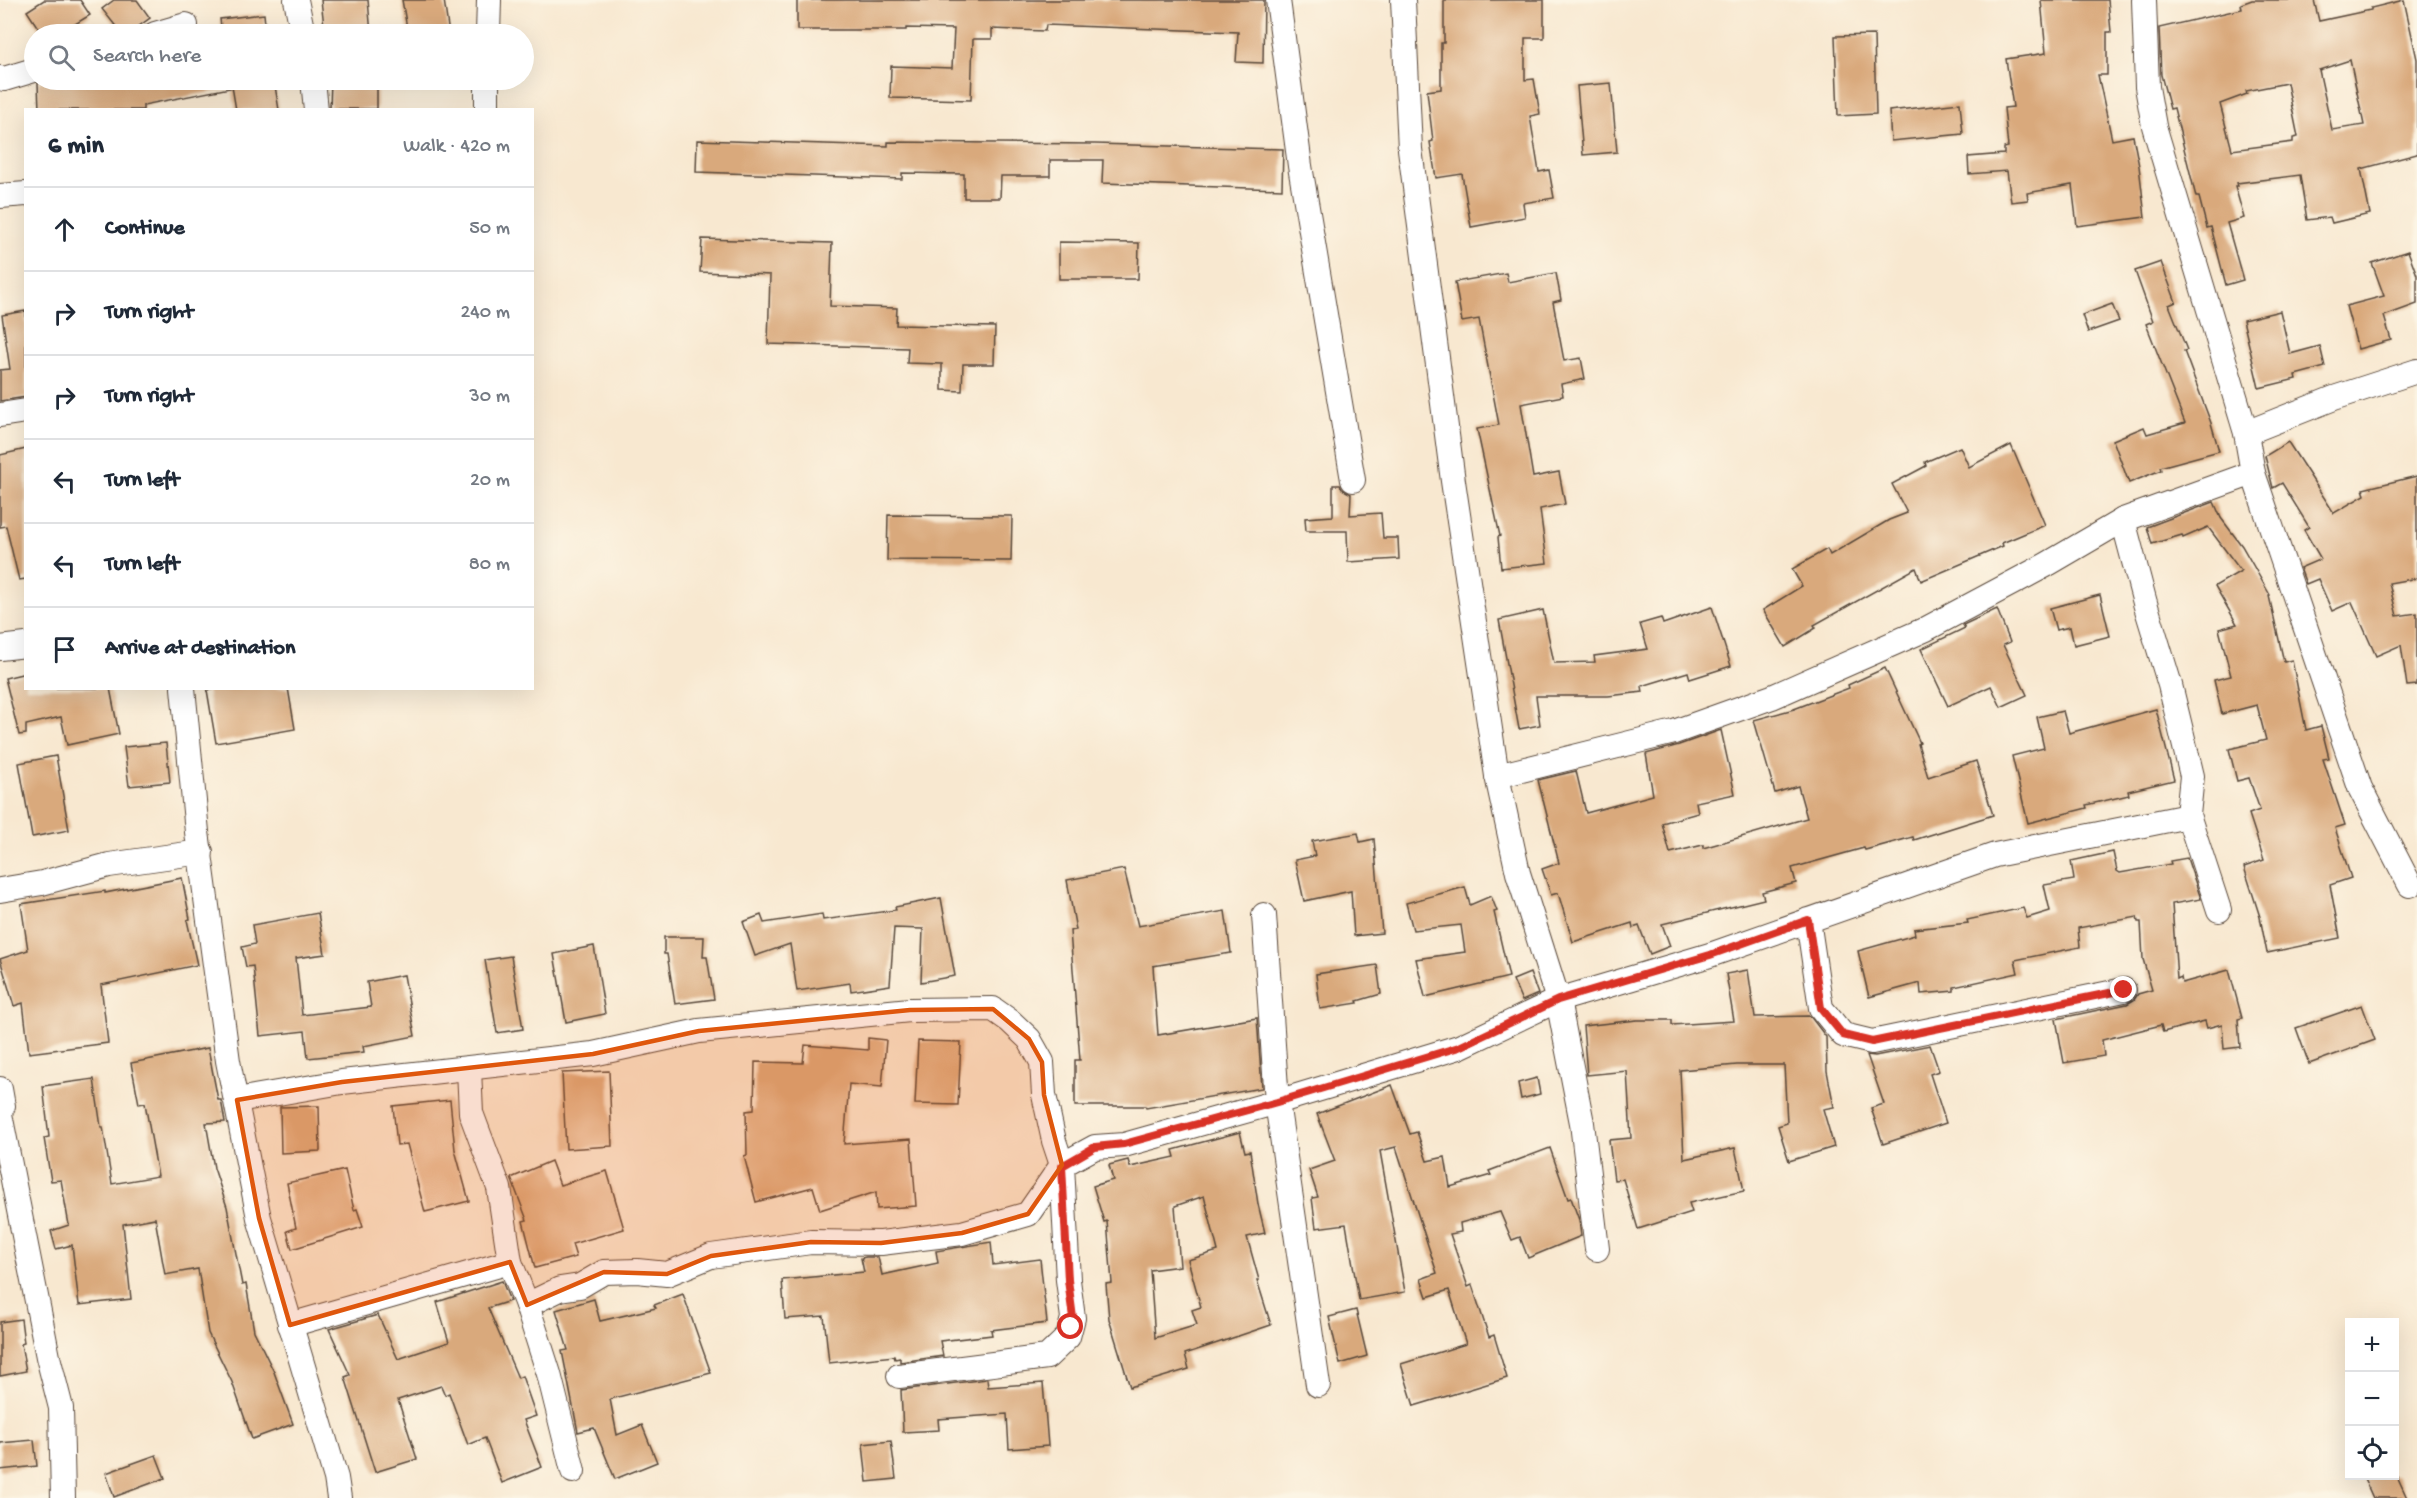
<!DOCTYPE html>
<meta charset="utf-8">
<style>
body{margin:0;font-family:"Gochi Hand",sans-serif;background:#f2f2f3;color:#1f2937}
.controls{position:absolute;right:18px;bottom:18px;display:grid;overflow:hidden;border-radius:0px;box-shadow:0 6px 24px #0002}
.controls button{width:54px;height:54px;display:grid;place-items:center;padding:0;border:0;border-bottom:2px solid #e0e1e3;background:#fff;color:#1f2937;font:30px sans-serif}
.stop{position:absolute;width:18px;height:18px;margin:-14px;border:4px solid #d93025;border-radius:50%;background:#fff}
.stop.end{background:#d93025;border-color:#fff;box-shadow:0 2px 6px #0008}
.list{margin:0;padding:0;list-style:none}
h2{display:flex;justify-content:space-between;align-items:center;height:78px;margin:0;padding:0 24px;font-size:26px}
h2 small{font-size:20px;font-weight:400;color:#747a83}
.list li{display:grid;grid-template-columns:39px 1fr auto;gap:18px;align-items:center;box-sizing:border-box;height:84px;padding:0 24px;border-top:2px solid #e0e1e3}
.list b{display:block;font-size:22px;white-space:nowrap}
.list em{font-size:20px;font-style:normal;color:#747a83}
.icon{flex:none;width:33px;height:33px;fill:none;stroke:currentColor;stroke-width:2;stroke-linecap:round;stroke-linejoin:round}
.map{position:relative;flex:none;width:2417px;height:1498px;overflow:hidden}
.search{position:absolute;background:#fff;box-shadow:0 6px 24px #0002;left:24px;top:24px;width:510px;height:66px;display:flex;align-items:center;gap:15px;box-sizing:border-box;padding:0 21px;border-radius:33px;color:#747a83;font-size:22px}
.panel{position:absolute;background:#fff;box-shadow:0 6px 24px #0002;left:24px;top:108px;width:510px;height:582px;border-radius:0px}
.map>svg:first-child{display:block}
.building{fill:#d9a97b;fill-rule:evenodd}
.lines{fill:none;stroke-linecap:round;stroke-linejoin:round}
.minor-casing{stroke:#574639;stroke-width:26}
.minor{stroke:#fff;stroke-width:24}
.route{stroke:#d93025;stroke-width:8}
.marked{fill:#df570d;fill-opacity:0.2;stroke:#df570d;stroke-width:4.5;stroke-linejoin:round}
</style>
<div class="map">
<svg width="2417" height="1498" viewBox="0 0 2417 1498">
<rect width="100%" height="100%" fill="#fcf5e5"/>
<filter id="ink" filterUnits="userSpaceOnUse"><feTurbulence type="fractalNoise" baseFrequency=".0167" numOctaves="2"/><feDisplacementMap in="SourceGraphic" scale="12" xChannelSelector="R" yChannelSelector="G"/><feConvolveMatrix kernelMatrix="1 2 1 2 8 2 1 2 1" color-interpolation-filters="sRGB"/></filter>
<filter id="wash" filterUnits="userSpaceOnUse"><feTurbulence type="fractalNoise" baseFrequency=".008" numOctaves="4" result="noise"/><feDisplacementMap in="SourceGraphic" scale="24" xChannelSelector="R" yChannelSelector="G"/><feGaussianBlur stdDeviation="1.35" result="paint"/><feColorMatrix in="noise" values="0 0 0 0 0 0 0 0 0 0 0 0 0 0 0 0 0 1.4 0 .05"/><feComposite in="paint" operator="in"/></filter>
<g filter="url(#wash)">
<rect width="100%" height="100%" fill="#f8e8d0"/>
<g id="blocks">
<g class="building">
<path d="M44,0H80L90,15L59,34H42L27,11Z"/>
<path d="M114,0H137L150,18L128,34H122L102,9Z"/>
<path d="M321,0H368L371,34H325Z"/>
<path d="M402,0H444L449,34H408Z"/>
<path d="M797,0H1264L1263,63L1236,62L1238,32L1046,25L1045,31L992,29V39H973L971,100L890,98L891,66L952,68L954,29L906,28V30H797Z"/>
<path d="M1444,0H1544V38H1525V80L1534,79L1540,114L1530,116L1539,172L1549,170L1554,198L1523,203L1525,217L1471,227L1462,174L1436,178L1430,142L1433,141L1427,91L1441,89V43H1444Z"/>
<path d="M2041,0H2108L2111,32H2107V75H2098L2112,140L2133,136L2139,166L2145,217L2077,226L2072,185L2027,193L2028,200L2011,202L2007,171L1969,174L1968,157L2004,154V148L2008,147L2004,108L2013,107L2006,59L2046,53Z"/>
<path d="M2252,0H2314L2319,21L2371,10V8L2404,0L2417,59V154L2361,169L2370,214L2332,223L2330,217L2307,220L2300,175L2237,183L2238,186H2235L2244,218L2227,223L2243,280L2226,285L2211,227L2207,228L2199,197H2196L2174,108L2170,109L2161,75L2159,28L2242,9L2241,4ZM2350,60L2364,125L2332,130L2319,70ZM2287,83L2298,137L2293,138V142L2232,150L2220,104L2247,94L2246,91Z"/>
<path d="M264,14L266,34H222L220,19Z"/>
<path d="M1874,35L1876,114L1838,116L1835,36Z"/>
<path d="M45,80H229L230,88L143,105V110H39L38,83Z"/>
<path d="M274,80L279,110H236L232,86Z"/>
<path d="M331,80H377V109H330Z"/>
<path d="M1611,83L1617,152L1583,155L1577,86Z"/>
<path d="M1960,103L1963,134L1891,141L1889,111Z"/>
<path d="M697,140L888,146V142L1095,144L1283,149L1282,189L1102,183L1103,160H1050V176H1001L1000,198H964V174L902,173V179L696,172Z"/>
<path d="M702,239L832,243L830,306L897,308L896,325L995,327L994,364H963L962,391L942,390V364L907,363L908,348L768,344L770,275L700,272Z"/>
<path d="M1059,242L1139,243L1138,279H1059Z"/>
<path d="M2408,251L2417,275V304L2384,316L2391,340L2358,349L2346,306L2384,296L2372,263Z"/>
<path d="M2161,262L2176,302L2169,305L2187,350L2184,351L2211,423L2219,451L2160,467L2161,470L2129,483L2113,440L2144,427L2147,434L2185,423L2146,324L2153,321L2135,271Z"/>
<path d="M1506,273L1508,282L1556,273L1561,300L1553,302L1564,361L1581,358L1585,379L1561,384L1563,396L1521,404L1533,477L1559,472L1565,504L1540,509L1547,563L1501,568L1498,537L1500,536L1477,429L1499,425L1479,319L1462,322L1455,282Z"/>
<path d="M2112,304L2119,321L2088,332L2082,315Z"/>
<path d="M26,311V397L0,401V370L10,369L2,315Z"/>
<path d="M2280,311L2290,354L2320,346L2325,367L2295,375L2296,379L2259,388L2243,320Z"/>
<path d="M2288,442L2334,513L2365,495L2363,489L2417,476V578L2389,583L2397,616L2417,613V685L2407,686L2401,645L2376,656L2352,602L2332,611L2318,579L2306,584L2300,568L2321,559L2304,530L2309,527L2282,483L2273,488L2265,456Z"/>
<path d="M2011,445L2045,525L2002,543L2003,546L1921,581L1916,568L1814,625L1816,628L1785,647L1763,610L1802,586L1792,569L1827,549L1830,555L1889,520L1907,513L1892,484L1926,466L1925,462L1960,447L1969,467Z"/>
<path d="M26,449V579L19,580L6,526L0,527V455Z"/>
<path d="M1333,485H1340L1342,489L1351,494L1350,515L1381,513L1383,538H1398L1399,559L1348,562L1347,531H1306L1305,518L1333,516Z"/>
<path d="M2214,502L2221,518L2242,546L2270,595L2269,596L2284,662L2292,660L2306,730L2321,726L2329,758L2323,759L2345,825L2335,828L2351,878L2330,885L2340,938L2267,953L2260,917L2244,867L2264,860L2249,814L2260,810L2249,778L2237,781L2229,749L2266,740L2257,705L2222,714L2214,680L2231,676L2219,629L2237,624L2215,586L2241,571L2208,527L2183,538L2182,535L2152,544L2147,527Z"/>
<path d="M888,515L1012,516L1011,561L887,560Z"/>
<path d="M2100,595L2110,636L2074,645L2070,627L2056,630L2050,608Z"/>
<path d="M1712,607L1731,666L1690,679L1688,672L1642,686L1643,692L1608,696H1536L1540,725L1519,729L1499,620L1543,610L1554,663L1595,662L1594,656L1648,649L1640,624L1661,618L1663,624Z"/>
<path d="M1997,609L2010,642L2003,645L2027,695L2001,707L1991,686L1948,706L1921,649L1965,628L1963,625Z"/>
<path d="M1885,668L1920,743L1918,744L1928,777L1976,761L1993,815L1914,840L1913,837L1865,850L1864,848L1792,868L1796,883L1762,892L1764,899L1662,924L1670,946L1650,954L1639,926L1633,928L1632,923L1573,942L1558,893L1551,895L1542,869L1559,863L1538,780L1576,771L1586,813L1653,795L1646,754L1679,745L1721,730L1735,794L1696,802L1698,813L1662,823L1670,853L1703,845V848L1807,818L1798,786L1775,793L1754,720L1794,709L1849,688L1848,685Z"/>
<path d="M26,673V688H110L119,734L67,745L61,717L26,725V734L19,735L5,678Z"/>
<path d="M217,688H288L295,729L216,743L207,690Z"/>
<path d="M2156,709L2174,780L2128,791L2129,795L2086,805L2087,808L2028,823L2012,756L2044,748L2037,717L2063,711L2069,733Z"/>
<path d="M166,743L170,782L129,786L124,747Z"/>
<path d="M56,756L69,830L32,837L19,763Z"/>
<path d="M1358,833L1360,842L1374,839L1382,933L1354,936L1351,891L1304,901L1295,860L1315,856L1312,841Z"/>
<path d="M2113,852L2117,871L2120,873L2171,864L2170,861L2187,858L2201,899L2172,904L2177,979L2181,977L2182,983L2229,970L2242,1018L2238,1019L2240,1047L2224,1049L2222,1024L2207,1028L2205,1021L2163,1032L2161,1025L2102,1040L2104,1056L2064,1063L2056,1019L2127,1004L2134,1000L2138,994L2152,990L2143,959L2141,922H2138L2137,917L2078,928L2080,947L2015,960L2018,973L1954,987V991L1921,994L1920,983L1869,997L1858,951L1915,935L1914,929L1968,923L1967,920L2023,908L2027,918L2050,911L2044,885L2074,880L2071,861Z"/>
<path d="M1124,869L1138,926L1225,911L1231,953L1153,966L1158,1035L1257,1018L1262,1088L1146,1108L1145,1106H1075V1060H1080L1070,931L1076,930L1067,880Z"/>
<path d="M182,878L190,919L187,920L197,965L101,985L108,1043L29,1053L23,1003L14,1006L0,959L28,950L21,904L105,891V893Z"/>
<path d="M1465,887L1470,905L1491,896L1497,911L1494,912L1509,977L1425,997L1416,959L1465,952L1461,925L1413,930L1406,903Z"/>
<path d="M941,898L955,976L921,982L923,929L894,928L890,985L851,991L850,983L797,991L790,944L755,956L743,922L761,915L764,923L822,914L823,920L896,910L895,907Z"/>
<path d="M318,913L325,954L296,958L302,1015L371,1007L367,982L404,975L415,1036L363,1046L364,1052L308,1058L305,1031L260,1036L253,966L246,967L242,947L255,944L252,925Z"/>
<path d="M664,937H704L703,957H707L714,999L675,1004L667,954H664Z"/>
<path d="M594,946L605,1014L566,1022L554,954Z"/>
<path d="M511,956L523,1029L497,1033L485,960Z"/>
<path d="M1377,965L1381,994L1357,1001L1358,1003L1320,1009L1316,974Z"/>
<path d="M1748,970L1755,1017L1810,1016L1826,1037L1827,1071L1834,1107L1823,1109L1834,1147L1789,1161L1778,1126L1787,1123L1784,1065H1737L1680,1070L1684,1159L1735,1148L1744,1191L1689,1203L1692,1212L1638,1229L1623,1179L1614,1180L1609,1140L1631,1138L1627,1071L1587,1075L1583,1026L1637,1020H1672V1025L1734,1021L1726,974Z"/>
<path d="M1530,973L1538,994L1522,1001L1513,980Z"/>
<path d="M2362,1005L2375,1040L2309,1064L2296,1028Z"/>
<path d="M868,1038L886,1040L882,1087L849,1084L844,1144L911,1139L916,1206L877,1209L876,1192L820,1210L813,1187L756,1202L744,1156L747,1155L746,1111L754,1110L755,1062L803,1063L805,1045L868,1050Z"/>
<path d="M918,1041L961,1042L958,1105L915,1104Z"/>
<path d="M1930,1045L1939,1071L1930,1074L1946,1123L1883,1144L1871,1108L1884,1104L1867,1055L1875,1056Z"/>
<path d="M208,1048L218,1100H221L225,1122L206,1123L214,1168L227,1207L242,1285L246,1284L254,1331L274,1372L293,1424L252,1439L232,1382L208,1333L198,1269L165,1275L155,1218L123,1224L131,1299L79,1305L72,1245L56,1249L51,1231L69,1225L61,1180L51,1181L44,1138L49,1137L43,1086L94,1079L101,1127H103L112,1184L158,1176L145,1103L139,1104L131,1063Z"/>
<path d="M609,1071L612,1146L566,1149L562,1073Z"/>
<path d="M1537,1078L1540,1094L1521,1099L1518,1083Z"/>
<path d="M1392,1085L1410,1134L1417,1132L1427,1161L1445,1157L1450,1187L1491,1175L1489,1171L1550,1148L1568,1199L1571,1198L1579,1220L1581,1236L1528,1258L1520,1237L1512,1240L1500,1212L1460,1223L1461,1232L1450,1234L1468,1287L1472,1285L1489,1337L1494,1335L1507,1378L1414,1406L1401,1364L1466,1344L1449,1290L1427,1297L1421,1279L1437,1273L1396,1147L1380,1151L1405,1292L1359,1300L1346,1224L1316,1228L1312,1198L1318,1197L1309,1170L1335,1161L1317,1114Z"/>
<path d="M450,1100L455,1150L469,1201L425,1212L407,1144L397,1145L393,1106Z"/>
<path d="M319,1106L320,1151L281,1153L280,1107Z"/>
<path d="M1240,1132L1245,1152L1250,1151L1258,1204L1265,1233L1247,1237L1259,1280H1257L1271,1325L1185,1354L1189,1369L1130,1387L1109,1319L1106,1284L1112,1283L1107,1221L1104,1222L1093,1186L1113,1180L1109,1165L1128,1160L1130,1167L1175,1157L1173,1150ZM1204,1196L1218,1251L1188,1260L1201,1307L1192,1310L1197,1325L1155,1338L1150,1270L1180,1266L1175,1206Z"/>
<path d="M551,1161L560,1185L607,1171L624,1229L572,1244L576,1257L535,1268L523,1221L527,1220L511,1178Z"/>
<path d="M345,1170L354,1210L357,1209L363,1227L292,1249L287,1231L296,1228L287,1183Z"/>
<path d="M991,1242L993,1265L1040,1259L1047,1323L991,1330L992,1335L940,1341L943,1356L900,1362V1358L895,1359L894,1356L829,1363L824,1316L785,1319L782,1280L864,1272L861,1258L866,1257H878L882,1275L938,1263L936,1251Z"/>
<path d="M502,1281L510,1301L488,1308L518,1378L522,1376L536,1416L524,1420L542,1467L502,1483L485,1438L468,1445L449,1393L445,1395L441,1386L398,1400L417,1459L375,1472L345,1377L350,1375L329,1329L378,1315L398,1359L449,1342L437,1302Z"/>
<path d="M683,1294L711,1373L610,1399L617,1435L642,1425L657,1462L615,1479L594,1428L578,1432L562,1351L568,1350L556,1310L594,1299L600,1321L656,1308L654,1305Z"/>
<path d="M1356,1310L1367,1356L1340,1364L1329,1317Z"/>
<path d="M21,1319L24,1343L21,1344L26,1371L0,1376V1322Z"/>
<path d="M987,1379L988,1387L1043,1383L1048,1446L1009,1449L1007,1414L938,1419L939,1430L903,1432L901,1390Z"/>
<path d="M34,1440L37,1466L0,1470V1443Z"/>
<path d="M891,1441L896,1479L867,1482L863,1444Z"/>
<path d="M156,1455L165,1478L114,1497L106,1473Z"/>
<path d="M2363,1476H2397L2407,1498H2373Z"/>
</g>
</g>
</g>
<g filter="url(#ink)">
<use href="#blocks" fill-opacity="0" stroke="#574639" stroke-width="1.5"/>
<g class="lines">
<defs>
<g id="minor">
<path d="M296,0L303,34"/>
<path d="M1278,0L1300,166L1353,480"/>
<path d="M1403,0L1410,149L1453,481L1497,776L1518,873L1558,1000L1582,1123L1597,1249"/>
<path d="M2144,0L2147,87L2154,126L2246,433L2253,473L2360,788L2410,885"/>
<path d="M155,34L186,25"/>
<path d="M488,34L489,0"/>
<path d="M0,78L4,79L34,70"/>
<path d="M313,80L316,110"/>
<path d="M487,110V80"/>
<path d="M0,196L26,194"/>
<path d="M0,415L26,411"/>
<path d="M2246,433L2334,398L2417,371"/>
<path d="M2123,520L2145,603L2170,685L2192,776L2188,815L2219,910"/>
<path d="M0,648L26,645"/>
<path d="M183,688L197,832L228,1061L259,1218L336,1478L339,1498"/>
<path d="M1497,776L1674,732L1772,697L1926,629L2046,565L2123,520L2253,473"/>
<path d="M0,890L42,883L109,865L201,852"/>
<path d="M1264,915L1277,1102L1318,1385"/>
<path d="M1808,920L1821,1008L1843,1035L1872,1042L2124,990"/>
<path d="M469,1069L471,1113L499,1188L510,1262L527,1305L549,1374L573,1471"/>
<path d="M0,1089L3,1106L0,1110"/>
<path d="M237,1100L342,1082L593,1054L699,1031L910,1010L993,1009L1010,1021L1029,1039L1042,1062L1044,1095L1054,1141L1062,1165L1068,1280L1073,1318L1068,1337L1047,1357L899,1376"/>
<path d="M0,1114L48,1357L61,1408L63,1498"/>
<path d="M527,1305L560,1289L580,1286L604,1272L637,1271L667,1274L711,1256L811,1242L881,1243L962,1233L1028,1214L1062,1165L1095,1147L1124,1145L1277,1102L1459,1047L1558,1000L1710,955L1995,855L2188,816"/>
<path d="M290,1325L510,1262"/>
</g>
</defs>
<use href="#minor" class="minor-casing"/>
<use href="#minor" class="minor"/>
</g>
</g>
<g class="lines" filter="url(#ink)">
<path class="route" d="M1071,1327L1073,1318L1068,1280L1062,1166L1095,1147L1124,1144L1277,1102L1459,1047L1558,1000L1710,955L1808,920L1821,1008L1843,1035L1872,1042L2124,990"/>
</g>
<path class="marked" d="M993,1009L1029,1039L1042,1062L1044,1095L1062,1165L1028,1214L962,1233L881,1243L811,1242L711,1256L667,1274L604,1272L527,1305L510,1262L290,1325L259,1218L237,1100L342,1082L593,1054L699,1031L910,1010Z"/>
</svg>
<div class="controls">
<button>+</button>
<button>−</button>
<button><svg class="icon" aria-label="locate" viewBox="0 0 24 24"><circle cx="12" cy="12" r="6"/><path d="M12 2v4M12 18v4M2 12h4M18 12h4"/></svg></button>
</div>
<div class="stop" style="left:1071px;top:1327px"></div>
<div class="stop end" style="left:2124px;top:990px"></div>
<div class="search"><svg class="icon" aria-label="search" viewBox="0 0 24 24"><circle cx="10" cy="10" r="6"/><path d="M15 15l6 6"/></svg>Search here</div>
<section class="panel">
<h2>6 min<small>Walk · 420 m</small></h2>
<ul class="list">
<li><svg class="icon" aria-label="ahead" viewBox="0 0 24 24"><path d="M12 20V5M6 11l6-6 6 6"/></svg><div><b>Continue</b></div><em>50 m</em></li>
<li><svg class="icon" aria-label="right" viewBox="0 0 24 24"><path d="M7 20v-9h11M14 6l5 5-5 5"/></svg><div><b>Turn right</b></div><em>240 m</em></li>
<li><svg class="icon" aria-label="right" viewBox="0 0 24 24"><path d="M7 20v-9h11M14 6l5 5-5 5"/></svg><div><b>Turn right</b></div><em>30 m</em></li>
<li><svg class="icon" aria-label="left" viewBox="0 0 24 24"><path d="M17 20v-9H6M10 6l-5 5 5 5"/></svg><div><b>Turn left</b></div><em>20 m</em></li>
<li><svg class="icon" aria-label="left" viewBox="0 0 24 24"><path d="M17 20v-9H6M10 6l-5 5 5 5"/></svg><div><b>Turn left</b></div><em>80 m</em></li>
<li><svg class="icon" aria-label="arrive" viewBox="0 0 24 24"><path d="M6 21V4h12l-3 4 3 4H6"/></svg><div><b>Arrive at destination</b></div></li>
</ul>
</section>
</div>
